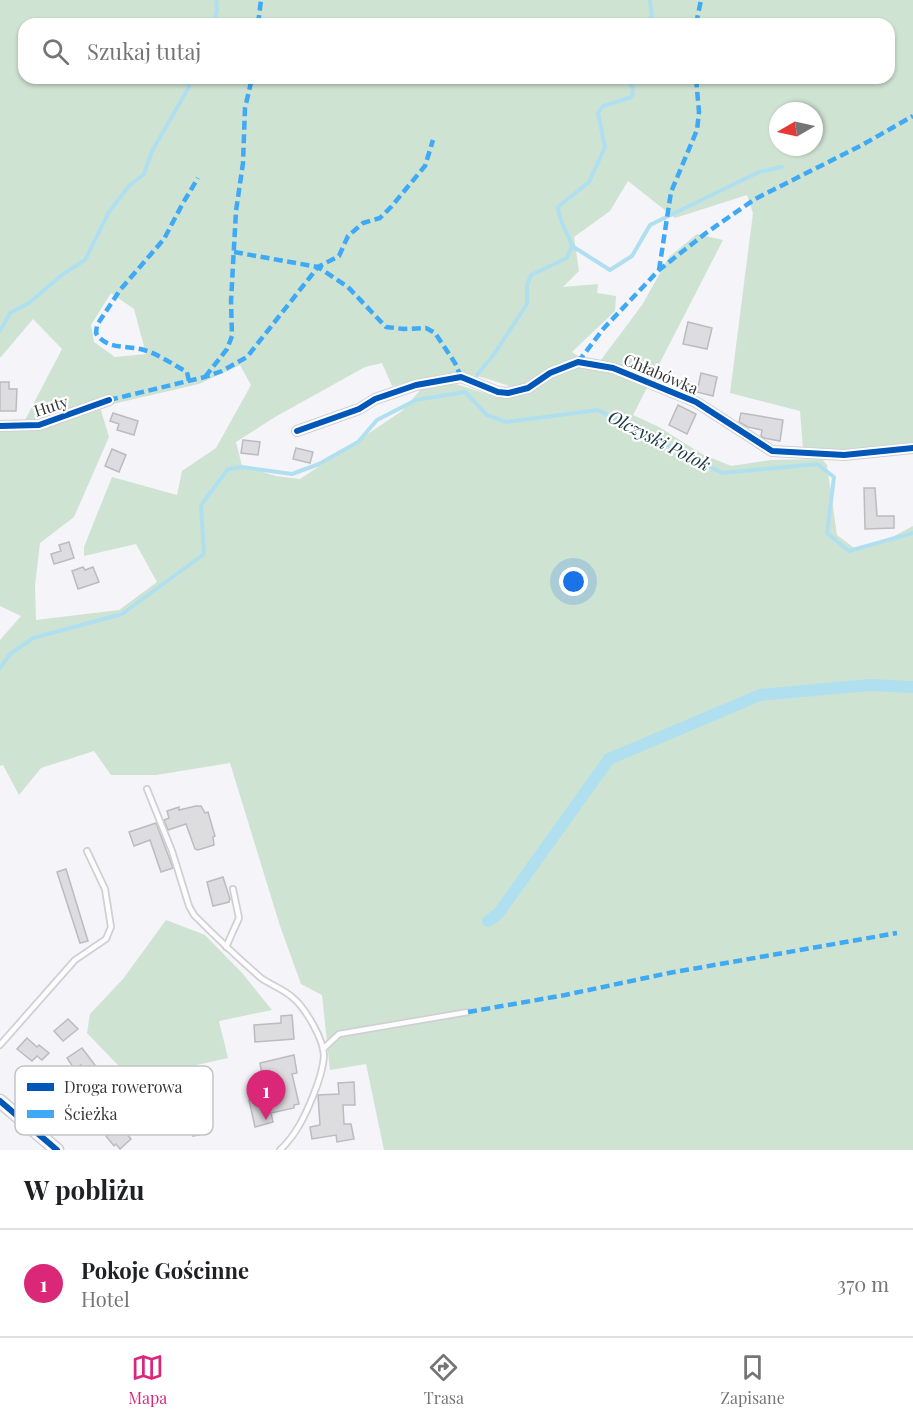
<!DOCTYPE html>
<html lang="pl">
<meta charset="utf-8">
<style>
body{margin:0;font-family:"Playfair Display",serif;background:#f2f2f2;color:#202124}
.compass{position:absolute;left:769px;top:102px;width:54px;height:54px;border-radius:50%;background:#fff;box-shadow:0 2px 4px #0004;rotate:261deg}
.you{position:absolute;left:574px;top:582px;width:21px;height:21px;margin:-15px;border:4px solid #fff;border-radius:50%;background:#1a73e8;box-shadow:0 0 0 9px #1a73e833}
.badge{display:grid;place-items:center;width:39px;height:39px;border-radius:50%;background:#db2777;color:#fff;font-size:20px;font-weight:700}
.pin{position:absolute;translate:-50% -50px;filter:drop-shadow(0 2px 3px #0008)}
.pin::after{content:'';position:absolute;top:32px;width:21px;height:18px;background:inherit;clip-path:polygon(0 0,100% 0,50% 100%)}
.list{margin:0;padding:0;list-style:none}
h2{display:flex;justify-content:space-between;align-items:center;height:78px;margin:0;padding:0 24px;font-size:26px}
h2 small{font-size:20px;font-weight:400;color:#757577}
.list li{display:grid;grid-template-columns:39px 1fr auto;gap:18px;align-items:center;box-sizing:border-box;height:108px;padding:0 24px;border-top:2px solid #e0e0e0}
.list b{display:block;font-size:22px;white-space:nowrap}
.list p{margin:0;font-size:20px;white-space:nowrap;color:#757577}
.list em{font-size:20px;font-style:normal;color:#757577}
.icon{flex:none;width:33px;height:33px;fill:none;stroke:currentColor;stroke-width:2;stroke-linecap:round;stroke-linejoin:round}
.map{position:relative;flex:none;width:913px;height:1150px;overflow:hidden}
.search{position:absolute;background:#fff;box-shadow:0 2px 4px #0004;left:18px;right:18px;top:18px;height:66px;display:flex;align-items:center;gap:15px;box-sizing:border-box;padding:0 21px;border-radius:18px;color:#757577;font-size:22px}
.sheet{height:186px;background:#fff}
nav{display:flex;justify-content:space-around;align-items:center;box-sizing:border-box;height:84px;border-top:2px solid #e0e0e0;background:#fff;font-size:16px;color:#757577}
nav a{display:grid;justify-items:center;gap:3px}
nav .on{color:#db2777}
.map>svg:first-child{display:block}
.green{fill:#cfe3d2;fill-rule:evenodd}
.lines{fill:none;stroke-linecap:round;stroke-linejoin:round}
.stream{stroke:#b0e0f0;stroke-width:4}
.canal{stroke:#b0e0f0;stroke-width:12}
.building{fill:#dddcdf;stroke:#bcbcbf;stroke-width:1.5}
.service-casing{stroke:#d0d0d4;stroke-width:8}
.minor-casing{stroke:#d0d0d4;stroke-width:12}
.tertiary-casing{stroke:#d0d0d4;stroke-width:15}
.service{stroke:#fdfdfe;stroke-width:4.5}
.minor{stroke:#fdfdfe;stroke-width:9}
.tertiary{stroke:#fdfdfe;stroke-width:12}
.quiet{stroke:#3fa9f5;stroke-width:4.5;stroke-dasharray:9 4.5;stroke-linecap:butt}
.cycleway-casing{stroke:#fff;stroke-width:10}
.cycleway{stroke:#0057b8;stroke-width:6}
.labels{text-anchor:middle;stroke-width:4.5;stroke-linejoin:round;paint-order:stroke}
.street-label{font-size:16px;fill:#373739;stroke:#fff}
.water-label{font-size:18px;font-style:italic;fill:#183942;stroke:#fff}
.key{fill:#fff;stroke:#c3c3c4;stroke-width:1.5}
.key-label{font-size:16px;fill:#373739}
</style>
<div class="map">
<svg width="913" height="1150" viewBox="0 0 913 1150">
<rect width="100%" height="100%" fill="#f4f4f9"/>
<g class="green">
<path d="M0,0H913V444L848,453L803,449L800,411L730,393L753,213L747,195L675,218L628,181L610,211L574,237L579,271L563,287L598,284L597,293L616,296L615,311L572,352L595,368L642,305L669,257L697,234L723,240L633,415L659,427L702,454L731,466L771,460L822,459L827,465L837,535L857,550L881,543L913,526V1150H384L366,1064L330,1070L322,995L301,984L280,926L230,763L156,775H111L94,751L41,768L19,795L3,765L0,766V640L21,616L0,606V427L24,422L62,349L33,319L1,357H0ZM24,24H889V78H24ZM778,111H814V147H778ZM111,293L134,309L146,354L115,357L94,342L91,325ZM382,363L392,386C415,381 439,372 463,374C479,375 494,381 509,386L493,396L456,384L422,388L402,411L300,479L276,476L242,466L236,442L275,417L365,367ZM240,365L251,385L216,448L182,471L177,495L112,477L84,547V556L136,544L157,582L119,610L36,620L35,586L40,543L74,517L109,437L100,407L199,384Z"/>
<path d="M166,920L205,935L243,974L272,1010L219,1021L228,1058L183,1068L136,1084L87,1033L90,1014L123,979Z"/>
</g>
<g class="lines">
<g class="stream">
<path d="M214,24L217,9L216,0"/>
<path d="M642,24L652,17L650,0"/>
<path d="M572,246L610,270L632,256L650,225L759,172L782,167"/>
<path d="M0,331L10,313L29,303L63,274L85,260L109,212L129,186L144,174L152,151L189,87V78"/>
<path d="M477,375L494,354L527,304V285L531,275L567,258L572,246C568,232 558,221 558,207L589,182L605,147L598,113L603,106L632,97L633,88L626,78"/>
<path d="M0,668L10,654L33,638L122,614L204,554L201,505L228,469L242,467L292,474L319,464L358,442L377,420L416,400L465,392L487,415L506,422L598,410L722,473L817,464L834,477L827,533L849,551L913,533"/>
</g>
<path class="canal" d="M488,921L498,914L609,759L760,695L870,685L913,687"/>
</g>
<g class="building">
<path d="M688,322L712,328L707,349L683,344Z"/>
<path d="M701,373L717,377L713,396L697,392Z"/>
<path d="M0,382H9V389H17L16,411H0Z"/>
<path d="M678,405L696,414L687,434L669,425Z"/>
<path d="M113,413L138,421L134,435L117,430L119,424L110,421Z"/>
<path d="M741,413L783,420L780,441L764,438L761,436L762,430L748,427L739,422Z"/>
<path d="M243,440L260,442L258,455L241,453Z"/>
<path d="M296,448L313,452L310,463L293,459Z"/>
<path d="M112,449L126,455L119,472L105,466Z"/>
<path d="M864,488H875L877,516H894V528L865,529Z"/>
<path d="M69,542L74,558L54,564L51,554L61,551L59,545Z"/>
<path d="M83,567L85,570L93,567L99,582L78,589L72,571Z"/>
<path d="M196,806H201L205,813L208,812L215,836L213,837L214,845L198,850L195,849L186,824L168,830L164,820L169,818L167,811L179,807V810Z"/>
<path d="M156,823L173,868L161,872L150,840L134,846L129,832Z"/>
<path d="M66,869L88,941L80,943L57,872Z"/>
<path d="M223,877L230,899L229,902L213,906L207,882Z"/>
<path d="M292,1015L294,1039L255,1042L254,1025L281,1023V1016Z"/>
<path d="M68,1019L78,1029L63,1041L54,1031Z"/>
<path d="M27,1038L37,1047L39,1045L49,1053L42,1060L37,1056L32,1061L17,1049Z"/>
<path d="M82,1048L101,1073L90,1080L81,1065L75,1070L67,1058Z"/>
<path d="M294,1055L297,1073L292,1074L299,1104L294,1105V1108L271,1113L273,1122L255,1127L249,1100L277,1093L274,1077H272L271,1073L262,1075L260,1063Z"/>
<path d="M354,1082L355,1105H343L344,1124H351L354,1139L337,1142L336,1135L312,1139L310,1127L320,1125L318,1095L339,1094L338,1083Z"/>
<path d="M197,1109L203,1134L193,1136L188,1111Z"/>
<path d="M108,1112L131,1139L120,1149L116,1144L114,1146L106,1136L108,1135L97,1122Z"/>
</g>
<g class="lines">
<defs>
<g id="service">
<path d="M147,789L172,851L189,906L194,915C216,937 238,958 261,978C271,985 283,989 292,997C305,1007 324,1040 324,1056C323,1069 318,1084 313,1096C305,1116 296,1135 280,1150"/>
<path d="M226,947L239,918L233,889"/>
<path d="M0,1045L75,960L106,939L111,927L105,889L87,851"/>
<path d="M323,1049L339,1034L468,1012"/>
</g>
<g id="minor">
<path d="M0,426L39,425L109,400"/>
<path d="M297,431L359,409L375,399L416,385L461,377L498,392L508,393L528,388L550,373L578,362L613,368L696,402L772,451L844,455L913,448"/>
</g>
<path id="tertiary" d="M0,1101L57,1150"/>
</defs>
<use href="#service" class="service-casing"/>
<use href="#minor" class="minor-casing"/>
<use href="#tertiary" class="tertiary-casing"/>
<use href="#service" class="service"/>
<use href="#minor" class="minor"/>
<use href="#tertiary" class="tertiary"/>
<g class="quiet">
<path d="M258,24L261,0"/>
<path d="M696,24L701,0"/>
<path d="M234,252L318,267L348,287L386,327L404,329L426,328L435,333L455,363L461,377"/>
<path d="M659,270L671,192L697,130L699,112L696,78"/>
<path d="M578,362L604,328L659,270L706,233L755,199L862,145L913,116"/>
<path d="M205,377L227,349L232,336L231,301L236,211L243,163L245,108L252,78"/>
<path d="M189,381L187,372C174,365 158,354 144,350C126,345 106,350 96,333L97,325L120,290L164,239L183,203L198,178"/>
<path d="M109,400L205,377L222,371L247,357L318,267L339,256L348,236L363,223L380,218L391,207L425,166L433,140"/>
<path d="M468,1012L565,995L669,973L897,933"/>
</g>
<defs>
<g id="cycleway">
<path d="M0,426L39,425L109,400"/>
<path d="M297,431L359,409L375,399L416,385L461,377L498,392L508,393L528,388L550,373L578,362L613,368L696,402L772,451L844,455L913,448"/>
<path d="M0,1101L57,1150"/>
</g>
</defs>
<use href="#cycleway" class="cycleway-casing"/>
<use href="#cycleway" class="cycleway"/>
</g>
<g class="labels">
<g class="street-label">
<text transform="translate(661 374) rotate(23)" y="6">Chłabówka</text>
<text transform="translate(51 406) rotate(-18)" y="6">Huty</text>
</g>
<g class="water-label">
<text transform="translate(659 441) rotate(27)" y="6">Olczyski Potok</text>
</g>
</g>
<rect x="15" y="1066" width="198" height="69" rx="9" class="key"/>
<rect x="27" y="1083" width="27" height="8" fill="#0057b8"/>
<rect x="27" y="1110" width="27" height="8" fill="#3fa9f5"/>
<g class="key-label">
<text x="64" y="1093">Droga rowerowa</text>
<text x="64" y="1120">Ścieżka</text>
</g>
</svg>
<svg class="compass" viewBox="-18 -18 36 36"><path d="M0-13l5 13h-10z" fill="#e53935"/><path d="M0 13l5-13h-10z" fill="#757577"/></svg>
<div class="you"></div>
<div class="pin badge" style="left:266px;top:1120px">1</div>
<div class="search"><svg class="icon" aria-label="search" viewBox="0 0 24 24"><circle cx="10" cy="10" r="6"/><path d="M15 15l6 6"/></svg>Szukaj tutaj</div>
</div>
<section class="sheet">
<h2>W pobliżu<small></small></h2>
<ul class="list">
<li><span class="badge">1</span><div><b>Pokoje Gościnne</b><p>Hotel</p></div><em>370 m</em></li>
</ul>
</section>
<nav>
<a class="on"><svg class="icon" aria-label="map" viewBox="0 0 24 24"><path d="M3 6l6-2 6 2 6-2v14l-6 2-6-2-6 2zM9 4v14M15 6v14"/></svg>Mapa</a>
<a><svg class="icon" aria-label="directions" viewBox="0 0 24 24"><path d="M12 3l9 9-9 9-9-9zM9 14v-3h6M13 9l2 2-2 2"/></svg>Trasa</a>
<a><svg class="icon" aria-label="saved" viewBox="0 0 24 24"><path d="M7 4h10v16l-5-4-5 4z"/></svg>Zapisane</a>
</nav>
